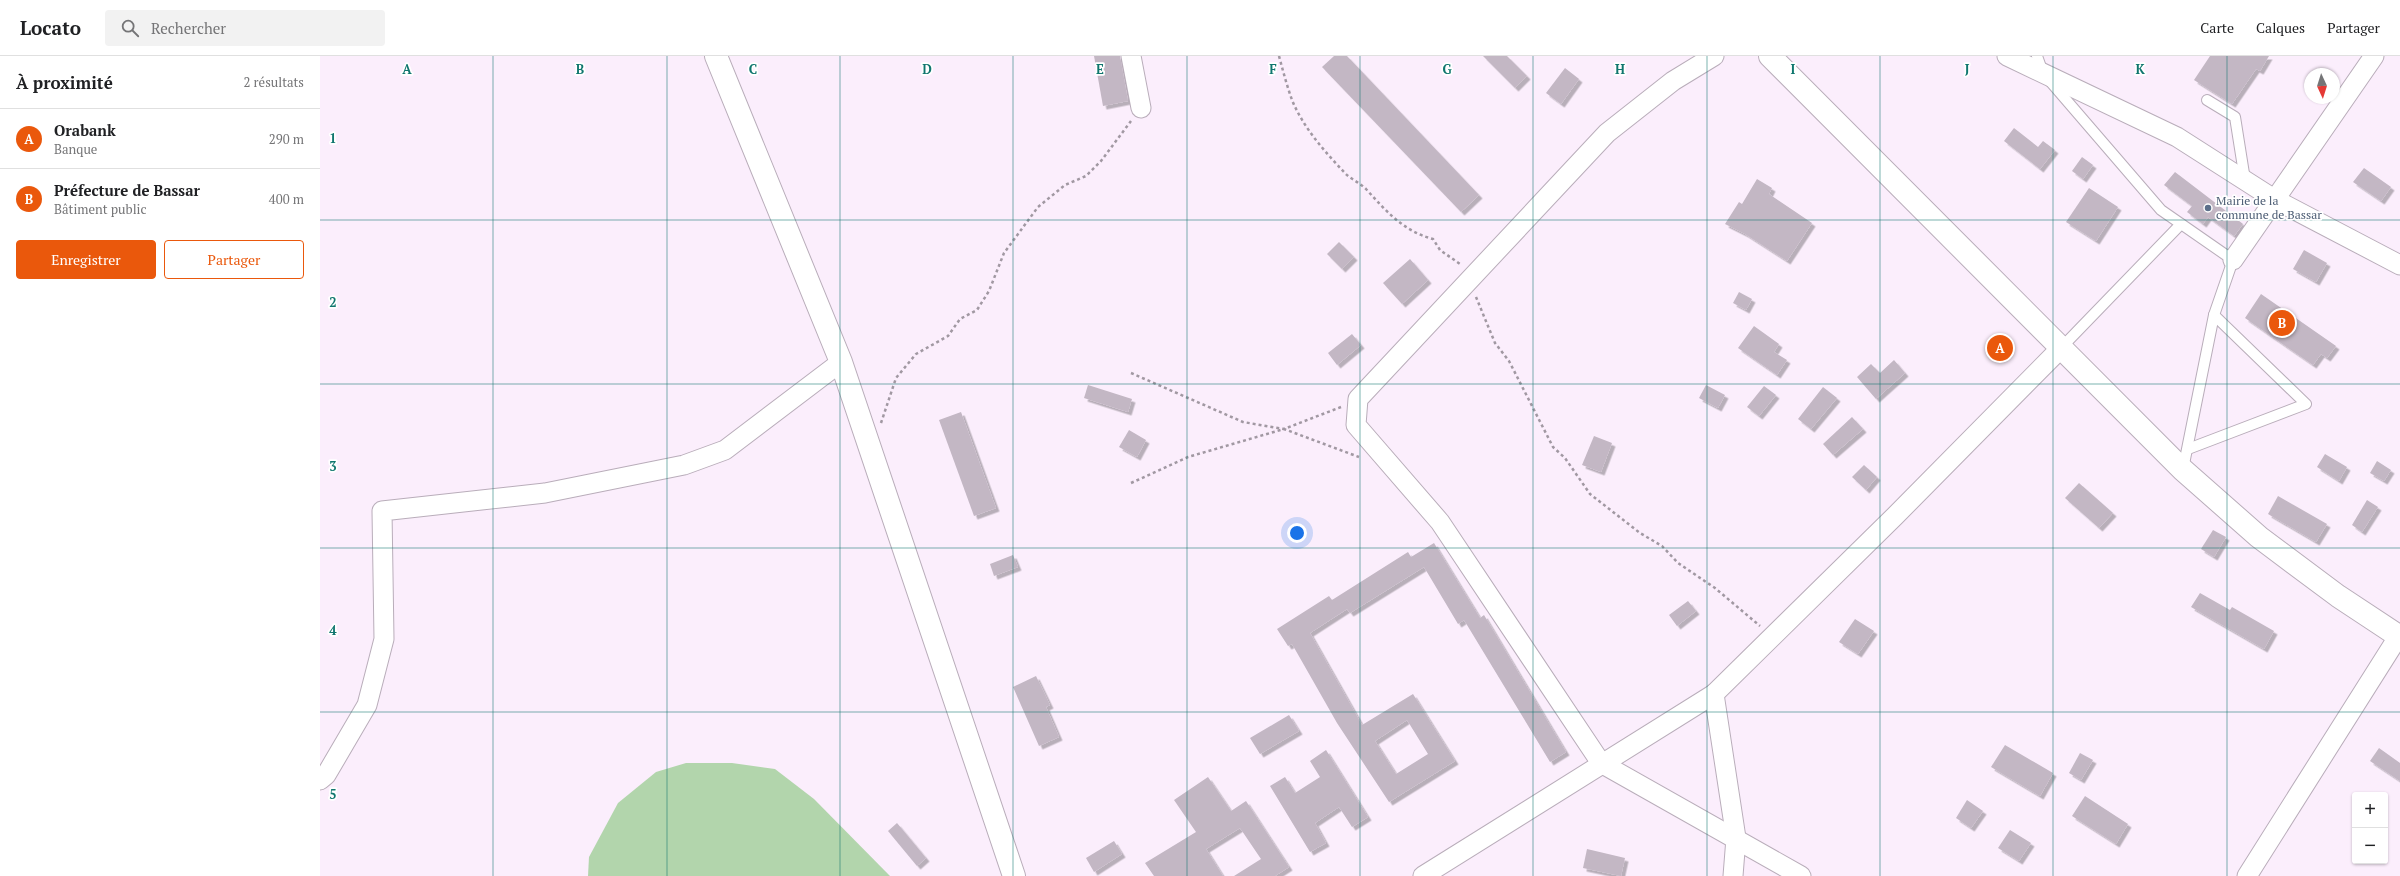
<!DOCTYPE html>
<html lang="fr">
<meta charset="utf-8">
<style>
body{margin:0;font-family:"PT Serif",serif;background:#f2f2f2;color:#202124}
.controls{position:absolute;right:12px;bottom:12px;display:grid;overflow:hidden;border-radius:4px;box-shadow:0 1px 3px #0004}
.controls button{width:36px;height:36px;display:grid;place-items:center;padding:0;border:0;border-bottom:1px solid #e0e0e0;background:#fff;color:#202124;font:20px sans-serif}
.compass{position:absolute;left:1984px;top:12px;width:36px;height:36px;border-radius:50%;background:#fff;box-shadow:0 1px 3px #0004;rotate:176deg}
.you{position:absolute;left:977px;top:477px;width:14px;height:14px;margin:-10px;border:3px solid #fff;border-radius:50%;background:#1a73e8;box-shadow:0 0 0 6px #1a73e833}
.badge{display:grid;place-items:center;width:26px;height:26px;border-radius:50%;background:#ea580c;color:#fff;font-size:13px;font-weight:700}
.pin{position:absolute;translate:-50% -50%;border:2px solid #fff;box-shadow:0 1px 4px #0006}
.list{margin:0;padding:0;list-style:none}
h2{display:flex;justify-content:space-between;align-items:center;height:52px;margin:0;padding:0 16px;font-size:17px}
h2 small{font-size:13px;font-weight:400;color:#757577}
.list li{display:grid;grid-template-columns:26px 1fr auto;gap:12px;align-items:center;box-sizing:border-box;height:60px;padding:0 16px;border-top:1px solid #e0e0e0}
.list b{display:block;font-size:15px;white-space:nowrap}
.list p{margin:0;font-size:13px;white-space:nowrap;color:#757577}
.list em{font-size:13px;font-style:normal;color:#757577}
.actions{display:flex;gap:8px;padding:12px 16px}
.actions a{flex:1;padding:9px 0;border:1px solid #ea580c;border-radius:4px;text-align:center;font-size:14px;color:#ea580c}
.actions .main{background:#ea580c;color:#fff}
.icon{flex:none;width:22px;height:22px;fill:none;stroke:currentColor;stroke-width:2;stroke-linecap:round;stroke-linejoin:round}
.map{position:relative;flex:none;width:2080px;height:820px;overflow:hidden}
header{display:flex;align-items:center;gap:24px;box-sizing:border-box;height:56px;padding:0 20px;background:#fff;border-bottom:1px solid #e0e0e0}
header strong{font-size:19px}
nav{display:flex;gap:22px;margin-inline-start:auto;font-size:14px}
.search{width:280px;height:36px;background:#f2f2f2;display:flex;align-items:center;gap:10px;box-sizing:border-box;padding:0 14px;border-radius:4px;color:#757577;font-size:15px}
main{display:flex}
aside{flex:1;background:#fff}
.map>svg:first-child{display:block}
.green{fill:#b2d5ac}
.building{fill:#c3b7c4;fill-rule:evenodd;filter:url(#shadow)}
.lines{fill:none;stroke-linecap:round;stroke-linejoin:round}
.lane-casing{stroke:#b9adba;stroke-width:12}
.street-casing{stroke:#b9adba;stroke-width:21}
.secondary-casing{stroke:#b9adba;stroke-width:24}
.primary-casing{stroke:#b9adba;stroke-width:24}
.path{stroke:#a198a2;stroke-width:2.5;stroke-dasharray:3 3;stroke-linecap:butt}
.lane{stroke:#fff;stroke-width:10}
.street{stroke:#fff;stroke-width:19}
.secondary{stroke:#fff;stroke-width:22}
.primary{stroke:#fff;stroke-width:22}
.grid{fill:none;stroke:#0f766e;stroke-width:1;stroke-opacity:0.55}
.service-dot{fill:#5c6f8a;stroke:#fff;stroke-width:1.5}
.labels{text-anchor:middle;stroke-width:3.5;stroke-linejoin:round;paint-order:stroke}
.service-label{font-size:12px;fill:#4e5e75;stroke:#fff;text-anchor:start}
.grid-label{font-size:13px;text-anchor:middle;font-weight:bold;fill:#0f766e;stroke:#fff;stroke-width:3.5;stroke-linejoin:round;paint-order:stroke}
</style>
<header>
<strong>Locato</strong>
<div class="search"><svg class="icon" aria-label="search" viewBox="0 0 24 24"><circle cx="10" cy="10" r="6"/><path d="M15 15l6 6"/></svg>Rechercher</div>
<nav><a>Carte</a><a>Calques</a><a>Partager</a></nav>
</header>
<main>
<aside>
<h2>À proximité<small>2 résultats</small></h2>
<ul class="list">
<li><span class="badge">A</span><div><b>Orabank</b><p>Banque</p></div><em>290 m</em></li>
<li><span class="badge">B</span><div><b>Préfecture de Bassar</b><p>Bâtiment public</p></div><em>400 m</em></li>
</ul>
<div class="actions"><a class="main">Enregistrer</a><a>Partager</a></div>
</aside>
<div class="map">
<svg width="2080" height="820" viewBox="0 0 2080 820">
<defs>
<filter id="shadow"><feDropShadow dx="3.5" dy="3.5" stdDeviation="0" flood-color="#0004"/></filter>
</defs>
<rect width="100%" height="100%" fill="#fbeefc"/>
<path class="green" d="M366,707H412L455,713L494,743L570,820H268L269,801L298,747L336,716Z"/>
<g class="building">
<path d="M774,0H800L808,45L783,50Z"/>
<path d="M1014,0H1027L1159,139L1141,156L1002,11Z"/>
<path d="M1163,0H1187L1207,20L1195,32Z"/>
<path d="M1890,0H1949L1940,15L1936,13L1912,48L1874,24Z"/>
<path d="M1245,12L1259,23L1241,48L1226,37Z"/>
<path d="M1694,72L1718,91L1723,85L1735,94L1720,113L1684,85Z"/>
<path d="M1762,101L1773,109L1763,123L1752,115Z"/>
<path d="M2044,112L2071,131L2061,145L2033,126Z"/>
<path d="M1855,116L1923,168L1914,180L1888,161L1883,168L1867,156L1872,150L1844,129Z"/>
<path d="M1437,123L1452,132L1449,138L1492,167L1467,205L1425,178L1405,168L1419,146L1422,148Z"/>
<path d="M1769,132L1798,151L1776,185L1746,166Z"/>
<path d="M1019,186L1034,201L1022,213L1007,198Z"/>
<path d="M1984,194L2007,207L1996,226L1973,213Z"/>
<path d="M1090,203L1108,224L1082,248L1063,227Z"/>
<path d="M1419,236L1432,243L1426,254L1413,247Z"/>
<path d="M1941,238L2016,290L2007,302L2001,298L1993,309L1925,262Z"/>
<path d="M1434,270L1459,288L1454,296L1467,304L1457,319L1418,292Z"/>
<path d="M1032,278L1041,289L1017,309L1008,297Z"/>
<path d="M1574,304L1585,317L1556,343L1537,321L1551,308L1560,317Z"/>
<path d="M768,329L812,343L808,356L764,342Z"/>
<path d="M1386,329L1405,339L1398,352L1379,342Z"/>
<path d="M1444,330L1456,339L1439,360L1427,351Z"/>
<path d="M1503,331L1517,342L1491,373L1478,363Z"/>
<path d="M641,356L676,452L654,460L619,364Z"/>
<path d="M1532,361L1543,373L1513,399L1503,388Z"/>
<path d="M809,374L826,384L817,401L799,391Z"/>
<path d="M1274,380L1292,387L1281,416L1262,409Z"/>
<path d="M2005,398L2027,411L2019,425L1997,411Z"/>
<path d="M2057,405L2071,414L2064,425L2050,417Z"/>
<path d="M1544,409L1557,421L1546,434L1532,421Z"/>
<path d="M1759,427L1793,457L1779,472L1745,442Z"/>
<path d="M1958,440L2007,468L1996,486L1948,458Z"/>
<path d="M2047,444L2058,451L2042,476L2032,469Z"/>
<path d="M1893,474L1906,481L1894,501L1881,493Z"/>
<path d="M1114,487L1160,562L1164,559L1246,696L1230,706L1144,564L1138,568L1104,511L1030,557L1027,553L990,577L1042,669L1093,638L1135,705L1069,746L1017,667L972,588L968,590L957,573L1009,540L1012,544L1088,496L1091,501ZM1087,664L1108,698L1076,718L1055,685Z"/>
<path d="M693,499L698,511L674,520L670,508Z"/>
<path d="M1880,537L1910,554L1912,551L1954,575L1944,593L1871,551Z"/>
<path d="M1368,545L1376,555L1357,570L1349,559Z"/>
<path d="M1535,563L1554,575L1538,598L1519,586Z"/>
<path d="M716,620L730,649L726,651L739,681L719,690L693,631Z"/>
<path d="M969,659L979,675L940,698L930,682Z"/>
<path d="M1685,689L1733,717L1720,740L1671,711Z"/>
<path d="M2059,692L2080,707V725L2050,705Z"/>
<path d="M1006,694L1048,761L1032,771L1019,751L995,767L1006,787L990,796L950,730L965,721L975,737L1000,721L990,705Z"/>
<path d="M1760,697L1773,704L1761,724L1749,717Z"/>
<path d="M888,721L911,755L926,745L969,811L955,820H914L941,803L920,772L886,793L903,820H834L825,807L876,776L854,744Z"/>
<path d="M1765,740L1808,768L1796,788L1752,760Z"/>
<path d="M1647,744L1663,755L1651,772L1636,762Z"/>
<path d="M577,767L606,802L597,810L568,775Z"/>
<path d="M1690,774L1711,787L1699,805L1678,792Z"/>
<path d="M794,785L802,798L774,816L766,802Z"/>
<path d="M1267,793L1305,802L1301,820L1263,812Z"/>
</g>
<g class="lines">
<defs>
<g id="lane">
<path d="M1717,0L1723,17L1841,154L1913,204L1894,259L1863,413"/>
<path d="M1887,44L1915,61L1925,124"/>
<path d="M1742,291L1861,168"/>
<path d="M1868,393L1986,348L1894,259"/>
</g>
<g id="street">
<path d="M811,0L821,52"/>
<path d="M1394,0L1353,25L1287,77L1038,343L1036,369L1120,466L1281,707L1481,820"/>
<path d="M1687,0L1857,81L1954,143L2080,209"/>
<path d="M1913,204L2054,0"/>
<path d="M1394,638L1416,782L1413,820"/>
<path d="M0,724L6,719L47,649L64,583L62,455L225,437L364,409L405,394L521,306"/>
<path d="M1103,820L1394,638L1575,460L1742,291"/>
<path d="M1927,820L2078,581"/>
</g>
<path id="secondary" d="M396,0L521,306L694,820"/>
<path id="primary" d="M1450,0L1863,414L1939,481L2018,540L2080,581"/>
</defs>
<use href="#lane" class="lane-casing"/>
<use href="#street" class="street-casing"/>
<use href="#secondary" class="secondary-casing"/>
<use href="#primary" class="primary-casing"/>
<g class="path">
<path d="M959,0C963,15 967,30 972,44C983,71 1004,95 1024,116C1030,123 1039,126 1046,133C1066,155 1083,175 1113,183L1120,194L1140,208"/>
<path d="M1156,241L1175,287L1189,305L1233,391L1245,402L1270,438L1320,477L1342,490L1358,507L1395,532L1440,570"/>
<path d="M811,317L923,366L964,373L1021,351"/>
<path d="M561,367L576,322L596,298L628,280L640,263L657,254L669,235L684,197L718,151L745,129L766,120L781,105L811,65"/>
<path d="M811,427L868,401L964,373L1039,401"/>
</g>
<use href="#lane" class="lane"/>
<use href="#street" class="street"/>
<use href="#secondary" class="secondary"/>
<use href="#primary" class="primary"/>
</g>
<path class="grid" d="M173,0V820M347,0V820M520,0V820M693,0V820M867,0V820M1040,0V820M1213,0V820M1387,0V820M1560,0V820M1733,0V820M1907,0V820M0,164H2080M0,328H2080M0,492H2080M0,656H2080"/>
<circle class="service-dot" cx="1888" cy="152" r="4"/>
<g class="labels">
<g class="service-label">
<text x="1896" y="149">Mairie de la<tspan x="1896" dy="14">commune de Bassar</tspan></text>
</g>
</g>
<g class="grid-label">
<text x="87" y="18">A</text>
<text x="260" y="18">B</text>
<text x="433" y="18">C</text>
<text x="607" y="18">D</text>
<text x="780" y="18">E</text>
<text x="953" y="18">F</text>
<text x="1127" y="18">G</text>
<text x="1300" y="18">H</text>
<text x="1473" y="18">I</text>
<text x="1647" y="18">J</text>
<text x="1820" y="18">K</text>
<text x="13" y="87">1</text>
<text x="13" y="251">2</text>
<text x="13" y="415">3</text>
<text x="13" y="579">4</text>
<text x="13" y="743">5</text>
</g>
</svg>
<div class="controls">
<button>+</button>
<button>−</button>
</div>
<svg class="compass" viewBox="-18 -18 36 36"><path d="M0-13l5 13h-10z" fill="#e53935"/><path d="M0 13l5-13h-10z" fill="#757577"/></svg>
<div class="you"></div>
<div class="pin badge" style="left:1680px;top:292px">A</div>
<div class="pin badge" style="left:1962px;top:267px">B</div>
</div>
</main>
